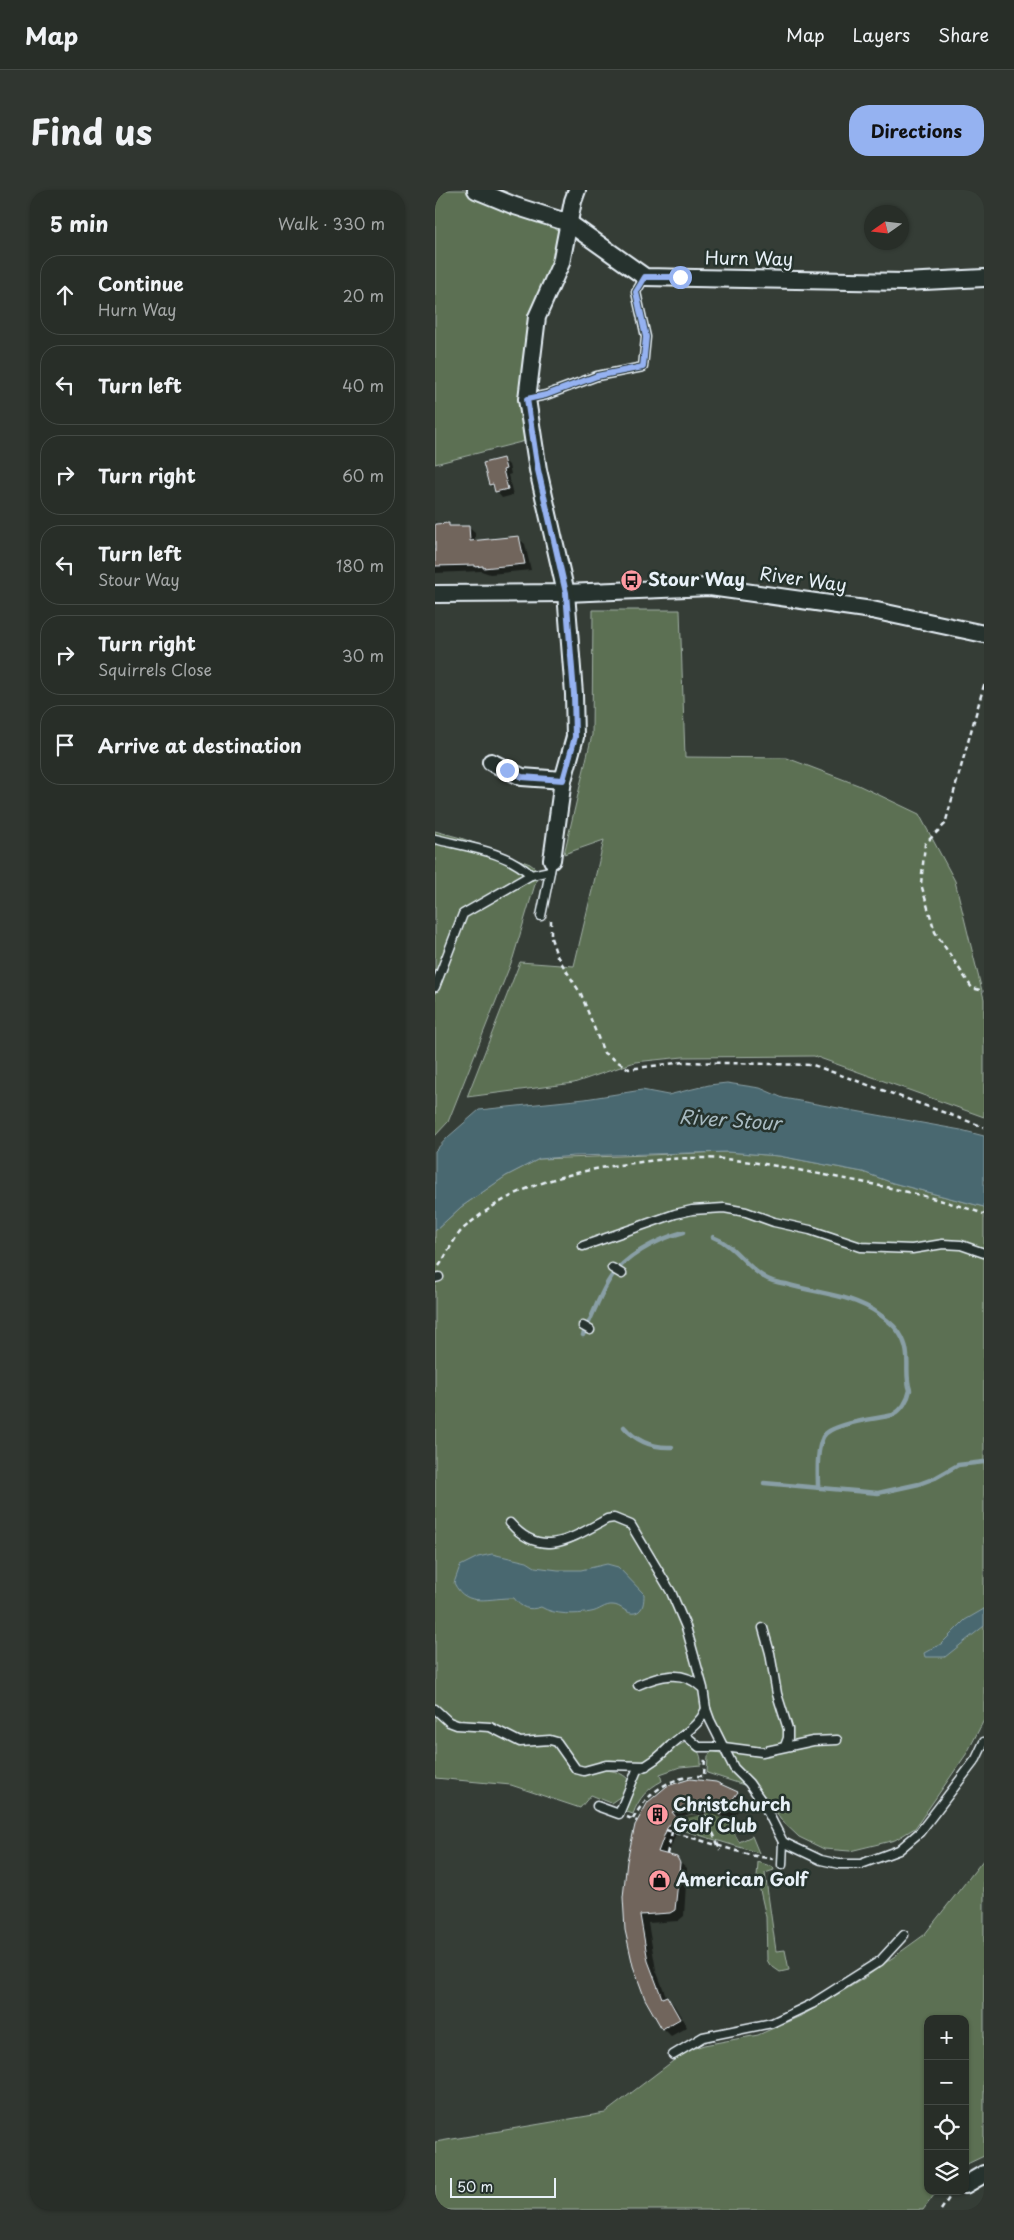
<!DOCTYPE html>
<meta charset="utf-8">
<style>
body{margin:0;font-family:"Playpen Sans",sans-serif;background:#303630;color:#f1f3f6}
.controls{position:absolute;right:15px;bottom:15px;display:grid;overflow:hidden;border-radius:10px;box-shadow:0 1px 4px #0004}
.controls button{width:45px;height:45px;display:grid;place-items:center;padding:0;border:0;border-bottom:1px solid #444a45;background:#282e28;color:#f1f3f6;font:25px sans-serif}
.compass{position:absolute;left:429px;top:15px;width:45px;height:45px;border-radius:50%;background:#282e28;box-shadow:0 1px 4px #0004;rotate:256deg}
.scale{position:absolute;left:15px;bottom:12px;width:106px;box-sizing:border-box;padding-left:5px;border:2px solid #e8f1f8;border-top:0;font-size:14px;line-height:18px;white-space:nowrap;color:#e8f1f8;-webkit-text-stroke:4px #26332d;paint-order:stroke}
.stop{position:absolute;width:15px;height:15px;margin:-11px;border:4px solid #95b2f1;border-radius:50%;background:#fff}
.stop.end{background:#95b2f1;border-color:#fff;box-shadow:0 1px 5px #0008}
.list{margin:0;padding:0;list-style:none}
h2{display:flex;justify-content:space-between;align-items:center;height:65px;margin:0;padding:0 20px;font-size:21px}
h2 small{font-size:16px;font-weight:400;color:#a5a8a8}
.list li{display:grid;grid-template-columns:32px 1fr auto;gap:15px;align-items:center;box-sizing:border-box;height:80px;margin:0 10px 10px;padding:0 10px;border:1px solid #444a45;border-radius:20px}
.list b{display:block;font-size:19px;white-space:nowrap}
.list p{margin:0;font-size:16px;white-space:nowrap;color:#a5a8a8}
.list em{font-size:16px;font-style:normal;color:#a5a8a8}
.icon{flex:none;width:28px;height:28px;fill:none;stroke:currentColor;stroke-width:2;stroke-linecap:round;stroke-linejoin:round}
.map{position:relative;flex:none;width:549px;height:2020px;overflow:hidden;border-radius:20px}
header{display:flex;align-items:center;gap:30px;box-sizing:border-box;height:70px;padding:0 25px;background:#282e28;border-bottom:1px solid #444a45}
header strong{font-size:24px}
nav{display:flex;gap:28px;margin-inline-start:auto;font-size:18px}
.intro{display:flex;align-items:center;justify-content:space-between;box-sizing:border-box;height:120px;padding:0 30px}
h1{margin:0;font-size:35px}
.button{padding:12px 22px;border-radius:20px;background:#95b2f1;color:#111;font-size:18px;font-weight:700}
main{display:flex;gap:30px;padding:0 30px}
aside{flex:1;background:#282e28;border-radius:20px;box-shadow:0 1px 4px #0004}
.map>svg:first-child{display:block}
.green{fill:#5c7053;stroke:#a2b0a6}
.water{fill:#49686f;stroke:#899fa6}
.shadow{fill:#0007}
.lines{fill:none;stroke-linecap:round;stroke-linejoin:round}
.stream{stroke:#899fa6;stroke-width:4.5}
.building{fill:#71655c;stroke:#e8f1f8}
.service-casing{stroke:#e8f1f8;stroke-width:11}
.minor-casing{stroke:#e8f1f8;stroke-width:20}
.path{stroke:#e8f1f8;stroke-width:2.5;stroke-dasharray:5 4;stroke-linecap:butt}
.service{stroke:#26332d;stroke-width:8}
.minor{stroke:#26332d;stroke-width:16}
.route{stroke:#95b2f1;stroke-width:6}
.labels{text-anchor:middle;stroke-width:5;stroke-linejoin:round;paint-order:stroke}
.street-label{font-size:18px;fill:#e8f1f8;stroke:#26332d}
.poi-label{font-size:18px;font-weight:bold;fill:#e8f1f8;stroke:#26332d;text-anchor:start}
.water-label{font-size:19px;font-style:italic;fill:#a8bac1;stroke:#26332d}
</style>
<header>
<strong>Map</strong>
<nav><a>Map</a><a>Layers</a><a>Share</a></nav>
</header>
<div class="intro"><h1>Find us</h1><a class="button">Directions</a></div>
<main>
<aside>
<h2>5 min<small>Walk · 330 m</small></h2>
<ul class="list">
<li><svg class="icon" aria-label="ahead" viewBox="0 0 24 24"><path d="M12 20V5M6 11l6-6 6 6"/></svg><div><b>Continue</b><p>Hurn Way</p></div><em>20 m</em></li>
<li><svg class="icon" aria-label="left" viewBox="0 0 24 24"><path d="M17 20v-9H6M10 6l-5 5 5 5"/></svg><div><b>Turn left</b></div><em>40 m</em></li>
<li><svg class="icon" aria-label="right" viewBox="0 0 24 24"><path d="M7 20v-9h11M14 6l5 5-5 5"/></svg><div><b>Turn right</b></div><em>60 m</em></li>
<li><svg class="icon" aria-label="left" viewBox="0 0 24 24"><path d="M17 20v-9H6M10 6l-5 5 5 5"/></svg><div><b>Turn left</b><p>Stour Way</p></div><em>180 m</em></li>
<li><svg class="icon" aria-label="right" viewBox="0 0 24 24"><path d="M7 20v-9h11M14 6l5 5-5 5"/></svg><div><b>Turn right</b><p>Squirrels Close</p></div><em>30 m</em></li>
<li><svg class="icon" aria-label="arrive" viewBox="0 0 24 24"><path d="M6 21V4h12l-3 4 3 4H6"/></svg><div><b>Arrive at destination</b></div></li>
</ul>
</aside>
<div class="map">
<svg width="549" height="2020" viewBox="0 0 549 2020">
<rect width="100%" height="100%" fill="#353d36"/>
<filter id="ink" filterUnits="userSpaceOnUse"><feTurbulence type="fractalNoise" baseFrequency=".02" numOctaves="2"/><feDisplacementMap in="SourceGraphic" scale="10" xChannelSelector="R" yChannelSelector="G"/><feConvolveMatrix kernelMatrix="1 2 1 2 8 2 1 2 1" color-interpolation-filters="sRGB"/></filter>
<g filter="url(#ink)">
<g class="green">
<path d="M0,0H41L134,33L102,127L98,249L0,274Z"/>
<path d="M158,420H245L250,567L352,568L423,595L484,624L520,691L549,809V927L379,866L248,867L200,872L139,893L32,907L85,772L139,776L169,650L129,664L157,545Z"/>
<path d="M0,641L26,648L95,674L104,681L78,768L13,932L0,946Z"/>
<path d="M292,962L344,966L428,982L458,993L549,1017V1530L532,1563L480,1638L460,1650L415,1661L389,1659L364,1647L345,1629L339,1617L295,1566L287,1543L267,1512C264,1537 234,1555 216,1570L208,1573L174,1570L149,1578L139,1573L134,1576L146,1586C161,1579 181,1577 193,1589L189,1604L176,1613L156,1605L145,1618L76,1595L0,1588V1041L26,1017L71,986L104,969Z"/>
<path d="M249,1553C261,1557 267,1562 266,1575L245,1577L225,1584L227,1591C212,1599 204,1608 198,1624L189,1621L204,1582L221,1575L238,1558Z"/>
<path d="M277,1561L285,1563L297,1582L312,1596L272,1583L273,1566Z"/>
<path d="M272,1617C289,1624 296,1636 304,1652L317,1646L324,1663L237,1637C247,1625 256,1621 270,1628Z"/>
<path d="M549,1669V1966L530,1975V1829H493V2001H502L488,2020H0V1952L170,1923L251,1861L269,1855L323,1845L368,1825L428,1789L489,1745Z"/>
<path d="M323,1672L338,1677L339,1680L330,1683L341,1761L350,1760L354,1780L345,1782L335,1775L332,1770L331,1727L322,1687Z"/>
</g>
<g class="water">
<path d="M292,893L325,898L348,908L526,940L549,946V1017L458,993L428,982L344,966L292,962L139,966L104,969L71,986L26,1017L0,1041V961L13,947L44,920L150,909L207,900L233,905L274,895Z"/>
<path d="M57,1364L92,1372L100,1377L123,1380H146L172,1374L183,1377L209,1404C209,1410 209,1421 200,1423C192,1425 186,1415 178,1415C170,1414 164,1421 156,1422C141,1425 119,1425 106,1417C94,1421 86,1418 79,1408C55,1407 32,1419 19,1393L25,1376L43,1367Z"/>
<path d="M549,1419V1436L510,1467H490L489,1463L506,1454L530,1430Z"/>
</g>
<g class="shadow">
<path d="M68,269L74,275L76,284L73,285L78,305L67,308L55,294Z"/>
<path d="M0,331L4,335L14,334L17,337H33L40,343V352L83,348L90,354L96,380L55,384L46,381L0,383Z"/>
<path d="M280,1593L303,1603L310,1611L295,1632L274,1623L244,1630L249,1636L240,1646L233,1665L243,1670L252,1678L249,1726L243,1731L213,1733L221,1780L231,1806L239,1815L252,1837L236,1846L228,1838L211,1809L199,1776L201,1636Z"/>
</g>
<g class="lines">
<g class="stream">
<path d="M278,1047C300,1055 310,1076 329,1087C335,1091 344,1093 351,1094C383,1104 416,1104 444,1124C455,1132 464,1139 469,1152C476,1168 469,1183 475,1200C473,1210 467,1220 458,1225C442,1229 395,1233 388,1247C381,1262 383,1283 383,1298"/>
<path d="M148,1145C157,1127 163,1109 173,1092C187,1067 222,1049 249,1042"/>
<path d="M189,1237C202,1252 218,1258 237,1257"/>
<path d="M329,1293L443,1303L484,1294L500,1288L523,1275L549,1272"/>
</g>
</g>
<g class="building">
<path d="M68,268L71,279L68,280L73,299L60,302L58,294L54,295L48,273Z"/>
<path d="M14,333V336H34L35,351L84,346L90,374L48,378V376L40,377V375L0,376V334Z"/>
<path d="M255,1589L281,1592L303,1602L286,1625L279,1620L265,1616L237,1622L241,1627L232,1638L223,1662L242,1667L245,1673L240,1720L235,1723L205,1725L213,1771L227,1808L232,1806L245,1829L227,1839L210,1809L198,1776L190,1740L188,1707L192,1671L200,1635L213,1612L232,1596Z"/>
</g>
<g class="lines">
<defs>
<g id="service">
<path d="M92,209L111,205L162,186L208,177L211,147L201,102L210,87"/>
<path d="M0,649C32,657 71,661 96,685L115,681"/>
<path d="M106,726L116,677"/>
<path d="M0,797L28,724L96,685"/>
<path d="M148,1056L240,1024L257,1020L289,1018L311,1022L339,1032L375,1040L426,1057L477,1059L508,1054L526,1055L549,1063"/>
<path d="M177,1078L187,1084"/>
<path d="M0,1088L4,1087"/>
<path d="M148,1136L155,1140"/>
<path d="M75,1333C107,1370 137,1348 172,1329L179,1328L196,1335L236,1402L251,1437L268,1498L271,1519L275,1530L299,1578L314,1593L328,1613L348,1652L386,1670L404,1674H426L464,1660L485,1642L541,1569L549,1552"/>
<path d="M328,1438L335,1463L342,1504L353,1539V1548L350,1556"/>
<path d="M203,1495C224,1486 247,1479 266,1497"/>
<path d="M0,1519L14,1532L22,1535L55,1537L85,1552L115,1550L122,1552L141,1579L149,1581L171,1575L211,1576"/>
<path d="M250,1545L264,1557H289L327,1562L378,1551L402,1550"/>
<path d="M162,1616L184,1624L202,1580C216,1574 225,1566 236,1555C249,1543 264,1536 271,1519"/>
<path d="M347,1675L348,1652"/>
<path d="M238,1865L268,1847L337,1833L377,1814L445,1771L469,1745"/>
</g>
<g id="minor">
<path d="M41,0L80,16L134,33L210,87L469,92L549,88"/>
<path d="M0,404L131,403L275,397L437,420L549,444"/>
<path d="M56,572L87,587L128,590"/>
<path d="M117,670L128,590L140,547L139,504L131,403L103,280L92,209L102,127L126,73L138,11L142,0"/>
<path d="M530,1995L549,1984"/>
</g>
</defs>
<use href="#service" class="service-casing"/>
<use href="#minor" class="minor-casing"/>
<g class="path">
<path d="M549,495L510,634L490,654L486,694L500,742L537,798L549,801"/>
<path d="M116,730V748L122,766L146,804L169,863L194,879L249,872L378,875L549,937"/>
<path d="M4,1076C12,1065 19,1047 29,1038C75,998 125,984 184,975C210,971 237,968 263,968C308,968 351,978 395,986C448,996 498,1006 549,1024"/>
<path d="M270,1617L272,1628L285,1660"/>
<path d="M192,1627L202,1631"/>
<path d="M198,1629C213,1601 237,1585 269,1586L270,1566"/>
<path d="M231,1640L315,1665L338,1669"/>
<path d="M232,1664L237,1642"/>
<path d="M506,2020L518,2002"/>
</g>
<use href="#service" class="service"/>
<use href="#minor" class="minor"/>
</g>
</g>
<g class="lines" filter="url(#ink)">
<path class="route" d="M72,580L87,587L128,590L140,547L139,504L131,403L103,280L92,209L111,205L162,186L208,177L211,147L201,102L210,87H245"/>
</g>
<defs>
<symbol id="bus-disc" viewBox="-11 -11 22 22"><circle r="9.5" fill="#ff9aa2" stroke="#26332d"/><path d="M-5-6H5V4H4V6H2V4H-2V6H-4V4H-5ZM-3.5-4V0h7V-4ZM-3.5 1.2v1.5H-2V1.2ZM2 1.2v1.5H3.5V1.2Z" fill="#111"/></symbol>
<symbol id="building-disc" viewBox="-11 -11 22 22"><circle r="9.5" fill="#ff9aa2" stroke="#26332d"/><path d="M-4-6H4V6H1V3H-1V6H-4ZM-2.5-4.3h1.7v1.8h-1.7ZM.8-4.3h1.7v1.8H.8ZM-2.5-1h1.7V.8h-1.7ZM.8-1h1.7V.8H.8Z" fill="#111"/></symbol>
<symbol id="shop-disc" viewBox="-11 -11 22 22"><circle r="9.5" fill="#ff9aa2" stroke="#26332d"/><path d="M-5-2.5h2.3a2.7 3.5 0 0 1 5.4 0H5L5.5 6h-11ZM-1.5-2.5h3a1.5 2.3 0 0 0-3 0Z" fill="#111"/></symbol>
</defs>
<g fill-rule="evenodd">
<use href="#bus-disc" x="184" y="378" width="25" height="25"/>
<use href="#building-disc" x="210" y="1612" width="25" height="25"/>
<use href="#shop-disc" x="212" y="1678" width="25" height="25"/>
</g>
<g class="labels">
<g class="street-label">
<text transform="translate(314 69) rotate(1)" y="6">Hurn Way</text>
<text transform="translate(368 390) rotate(8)" y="6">River Way</text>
</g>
<g class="poi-label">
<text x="213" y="396">Stour Way</text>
<text x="238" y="1621">Christchurch<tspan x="238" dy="21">Golf Club</tspan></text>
<text x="241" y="1696">American Golf</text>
</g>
<g class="water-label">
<text transform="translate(295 930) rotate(4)" y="7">River Stour</text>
</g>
</g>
</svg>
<div class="controls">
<button>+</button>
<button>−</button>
<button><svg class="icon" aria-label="locate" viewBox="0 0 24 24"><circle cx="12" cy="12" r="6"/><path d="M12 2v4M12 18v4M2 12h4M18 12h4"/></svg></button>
<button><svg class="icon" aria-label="layers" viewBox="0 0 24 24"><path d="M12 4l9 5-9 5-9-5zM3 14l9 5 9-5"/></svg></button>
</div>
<svg class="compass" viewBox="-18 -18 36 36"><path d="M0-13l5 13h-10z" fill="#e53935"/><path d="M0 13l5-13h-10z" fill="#a5a8a8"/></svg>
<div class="scale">50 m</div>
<div class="stop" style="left:245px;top:87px"></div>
<div class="stop end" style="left:72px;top:580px"></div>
</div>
</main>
